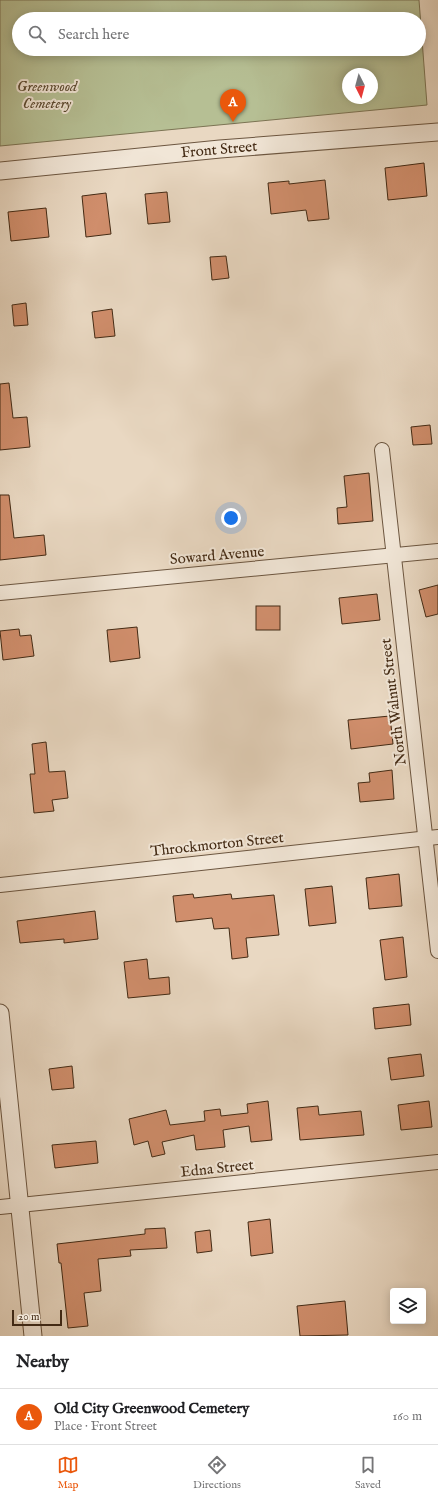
<!DOCTYPE html>
<meta charset="utf-8">
<style>
body{margin:0;font-family:"IM FELL English",serif;background:#f6f6f6;color:#202124}
.controls{position:absolute;right:12px;bottom:12px;display:grid;overflow:hidden;border-radius:4px;box-shadow:0 2px 10px #0003}
.controls button{width:36px;height:36px;display:grid;place-items:center;padding:0;border:0;border-bottom:1px solid #e0e0e0;background:#fff;color:#202124;font:20px sans-serif}
.compass{position:absolute;left:342px;top:68px;width:36px;height:36px;border-radius:50%;background:#fff;box-shadow:0 2px 10px #0003;rotate:174deg}
.scale{position:absolute;left:12px;bottom:10px;width:50px;box-sizing:border-box;padding-left:4px;border:2px solid #432a14;border-top:0;font-size:11px;line-height:14px;white-space:nowrap;color:#432a14;-webkit-text-stroke:3px #f1e6d7;paint-order:stroke}
.you{position:absolute;left:231px;top:518px;width:14px;height:14px;margin:-10px;border:3px solid #fff;border-radius:50%;background:#1a73e8;box-shadow:0 0 0 6px #1a73e833}
.badge{display:grid;place-items:center;width:26px;height:26px;border-radius:50%;background:#ea580c;color:#fff;font-size:13px;font-weight:700}
.pin{position:absolute;translate:-50% -33px;filter:drop-shadow(0 1px 2px #0008)}
.pin::after{content:'';position:absolute;top:21px;width:14px;height:12px;background:inherit;clip-path:polygon(0 0,100% 0,50% 100%)}
.list{margin:0;padding:0;list-style:none}
h2{display:flex;justify-content:space-between;align-items:center;height:52px;margin:0;padding:0 16px;font-size:17px}
h2 small{font-size:13px;font-weight:400;color:#757577}
.list li{display:grid;grid-template-columns:26px 1fr auto;gap:12px;align-items:center;box-sizing:border-box;height:56px;padding:0 16px;border-top:1px solid #e0e0e0}
.list b{display:block;font-size:15px;white-space:nowrap}
.list p{margin:0;font-size:13px;white-space:nowrap;color:#757577}
.list em{font-size:13px;font-style:normal;color:#757577}
.icon{flex:none;width:22px;height:22px;fill:none;stroke:currentColor;stroke-width:2;stroke-linecap:round;stroke-linejoin:round}
.map{position:relative;flex:none;width:438px;height:1336px;overflow:hidden}
.search{position:absolute;background:#fff;box-shadow:0 2px 10px #0003;left:12px;right:12px;top:12px;height:44px;display:flex;align-items:center;gap:10px;box-sizing:border-box;padding:0 14px;border-radius:22px;color:#757577;font-size:15px}
.sheet{height:108px;background:#fff}
nav{display:flex;justify-content:space-around;align-items:center;box-sizing:border-box;height:56px;border-top:1px solid #e0e0e0;background:#fff;font-size:11px;color:#757577}
nav a{display:grid;justify-items:center;gap:2px}
nav .on{color:#ea580c}
.map>svg:first-child{display:block}
.green{fill:#b6bf94;stroke:#7c7454;fill-rule:evenodd}
.building{fill:#d08e6c;stroke:#432a14}
.lines{fill:none;stroke-linecap:round;stroke-linejoin:round}
.minor-casing{stroke:#6c5640;stroke-width:16}
.tertiary-casing{stroke:#6c5640;stroke-width:19}
.minor{stroke:#f1e6d7;stroke-width:14}
.tertiary{stroke:#f1e6d7;stroke-width:17}
.labels{text-anchor:middle;stroke-width:4;stroke-linejoin:round;paint-order:stroke}
.park-label{font-size:15px;font-style:italic;fill:#5a482e;stroke:#f1e6d7}
.street-label{font-size:15px;fill:#432a14;stroke:#f1e6d7}
</style>
<div class="map">
<svg width="438" height="1336" viewBox="0 0 438 1336">
<rect width="100%" height="100%" fill="#e9d8c2"/>
<filter id="stains"><feTurbulence type="fractalNoise" baseFrequency=".005" numOctaves="4"/><feColorMatrix values="0 0 0 0 .2 0 0 0 0 .09 0 0 0 0 .02 0 0 0 .5 -.17"/></filter>
<radialGradient id="worn" r=".72"><stop offset=".6" stop-color="#630" stop-opacity="0"/><stop offset="1" stop-color="#630" stop-opacity=".3"/></radialGradient>
<path class="green" d="M0,0H419L427,105L0,146ZM19,19H419V49H19ZM348,74H372V98H348Z"/>
<g class="building">
<path d="M424,163L427,196L388,200L385,168Z"/>
<path d="M325,180L329,219L308,221L306,210L271,214L268,183L289,181V184Z"/>
<path d="M167,192L170,222L148,224L145,194Z"/>
<path d="M106,193L111,234L86,237L82,196Z"/>
<path d="M46,208L49,237L11,241L8,212Z"/>
<path d="M226,256L229,278L212,280L210,257Z"/>
<path d="M26,303L28,325L14,326L12,305Z"/>
<path d="M112,309L115,336L95,338L92,312Z"/>
<path d="M9,383L13,418L27,417L30,447L0,450V384Z"/>
<path d="M430,425L432,444L413,445L411,427Z"/>
<path d="M369,473L373,521L338,524L337,508L347,507L344,476Z"/>
<path d="M0,495H9L14,538L44,535L46,555L0,560Z"/>
<path d="M438,585V614L426,617L419,590Z"/>
<path d="M377,594L380,620L342,624L339,598Z"/>
<rect x="256" y="606" width="24" height="24"/>
<path d="M137,627L140,658L110,662L107,630Z"/>
<path d="M19,629L20,636L31,635L34,656L3,660L0,631Z"/>
<path d="M390,716L393,744L351,749L348,720Z"/>
<path d="M46,742L49,772L65,771L68,798L52,800L54,811L34,813L30,774H35L32,744Z"/>
<path d="M392,770L394,799L360,802L358,783L370,782L369,773Z"/>
<path d="M399,874L402,906L369,909L366,878Z"/>
<path d="M332,886L336,923L309,926L305,889Z"/>
<path d="M193,894L194,898L231,894L232,899L274,895L279,935L246,938L248,957L232,959L229,928L214,929L212,918L176,922L173,896Z"/>
<path d="M95,911L98,939L64,943V939L20,943L17,921Z"/>
<path d="M403,937L407,977L385,980L380,940Z"/>
<path d="M147,959L149,979L169,977L170,994L128,998L124,962Z"/>
<path d="M409,1004L411,1025L375,1029L373,1008Z"/>
<path d="M421,1054L424,1076L391,1080L388,1058Z"/>
<path d="M72,1066L74,1088L52,1090L49,1069Z"/>
<path d="M268,1101L272,1140L251,1142L249,1126L223,1130L225,1147L196,1150L194,1135L162,1142L165,1154L152,1157L148,1141L134,1145L129,1119L166,1110L170,1125L205,1121L204,1111L220,1109L221,1116L248,1113L247,1104Z"/>
<path d="M429,1101L432,1127L401,1130L398,1105Z"/>
<path d="M318,1106L319,1115L361,1111L364,1135L300,1140L297,1108Z"/>
<path d="M96,1141L98,1163L55,1168L52,1145Z"/>
<path d="M270,1219L273,1253L251,1256L248,1222Z"/>
<path d="M165,1228L167,1248L130,1250L131,1256L98,1259L101,1291L84,1293L88,1326L68,1328L61,1263H59L57,1244L145,1234V1229Z"/>
<path d="M210,1230L212,1251L197,1253L195,1232Z"/>
<path d="M345,1301L348,1335L300,1336L297,1306Z"/>
</g>
<g class="lines">
<defs>
<g id="minor">
<path d="M382,450L438,951"/>
<path d="M0,593L438,551"/>
<path d="M0,885L438,837"/>
<path d="M0,1207L438,1162"/>
</g>
<g id="tertiary">
<path d="M0,171L220,149L438,132"/>
<path d="M0,1013L33,1336"/>
</g>
</defs>
<use href="#minor" class="minor-casing"/>
<use href="#tertiary" class="tertiary-casing"/>
<use href="#minor" class="minor"/>
<use href="#tertiary" class="tertiary"/>
</g>
<g class="labels">
<g class="park-label">
<text x="47" y="91">Greenwood<tspan x="47" dy="17">Cemetery</tspan></text>
</g>
<g class="street-label">
<text transform="translate(219 149) rotate(-5)" y="5">Front Street</text>
<text transform="translate(217 555) rotate(-5)" y="5">Soward Avenue</text>
<text transform="translate(393 702) rotate(-97)" y="5">North Walnut Street</text>
<text transform="translate(217 844) rotate(-6)" y="5">Throckmorton Street</text>
<text transform="translate(217 1168) rotate(-6)" y="5">Edna Street</text>
</g>
</g>
<rect width="100%" height="100%" filter="url(#stains)"/>
<rect width="100%" height="100%" fill="url(#worn)"/>
</svg>
<div class="controls">
<button><svg class="icon" aria-label="layers" viewBox="0 0 24 24"><path d="M12 4l9 5-9 5-9-5zM3 14l9 5 9-5"/></svg></button>
</div>
<svg class="compass" viewBox="-18 -18 36 36"><path d="M0-13l5 13h-10z" fill="#e53935"/><path d="M0 13l5-13h-10z" fill="#757577"/></svg>
<div class="scale">20 m</div>
<div class="you"></div>
<div class="pin badge" style="left:233px;top:122px">A</div>
<div class="search"><svg class="icon" aria-label="search" viewBox="0 0 24 24"><circle cx="10" cy="10" r="6"/><path d="M15 15l6 6"/></svg>Search here</div>
</div>
<section class="sheet">
<h2>Nearby<small></small></h2>
<ul class="list">
<li><span class="badge">A</span><div><b>Old City Greenwood Cemetery</b><p>Place · Front Street</p></div><em>160 m</em></li>
</ul>
</section>
<nav>
<a class="on"><svg class="icon" aria-label="map" viewBox="0 0 24 24"><path d="M3 6l6-2 6 2 6-2v14l-6 2-6-2-6 2zM9 4v14M15 6v14"/></svg>Map</a>
<a><svg class="icon" aria-label="directions" viewBox="0 0 24 24"><path d="M12 3l9 9-9 9-9-9zM9 14v-3h6M13 9l2 2-2 2"/></svg>Directions</a>
<a><svg class="icon" aria-label="saved" viewBox="0 0 24 24"><path d="M7 4h10v16l-5-4-5 4z"/></svg>Saved</a>
</nav>
